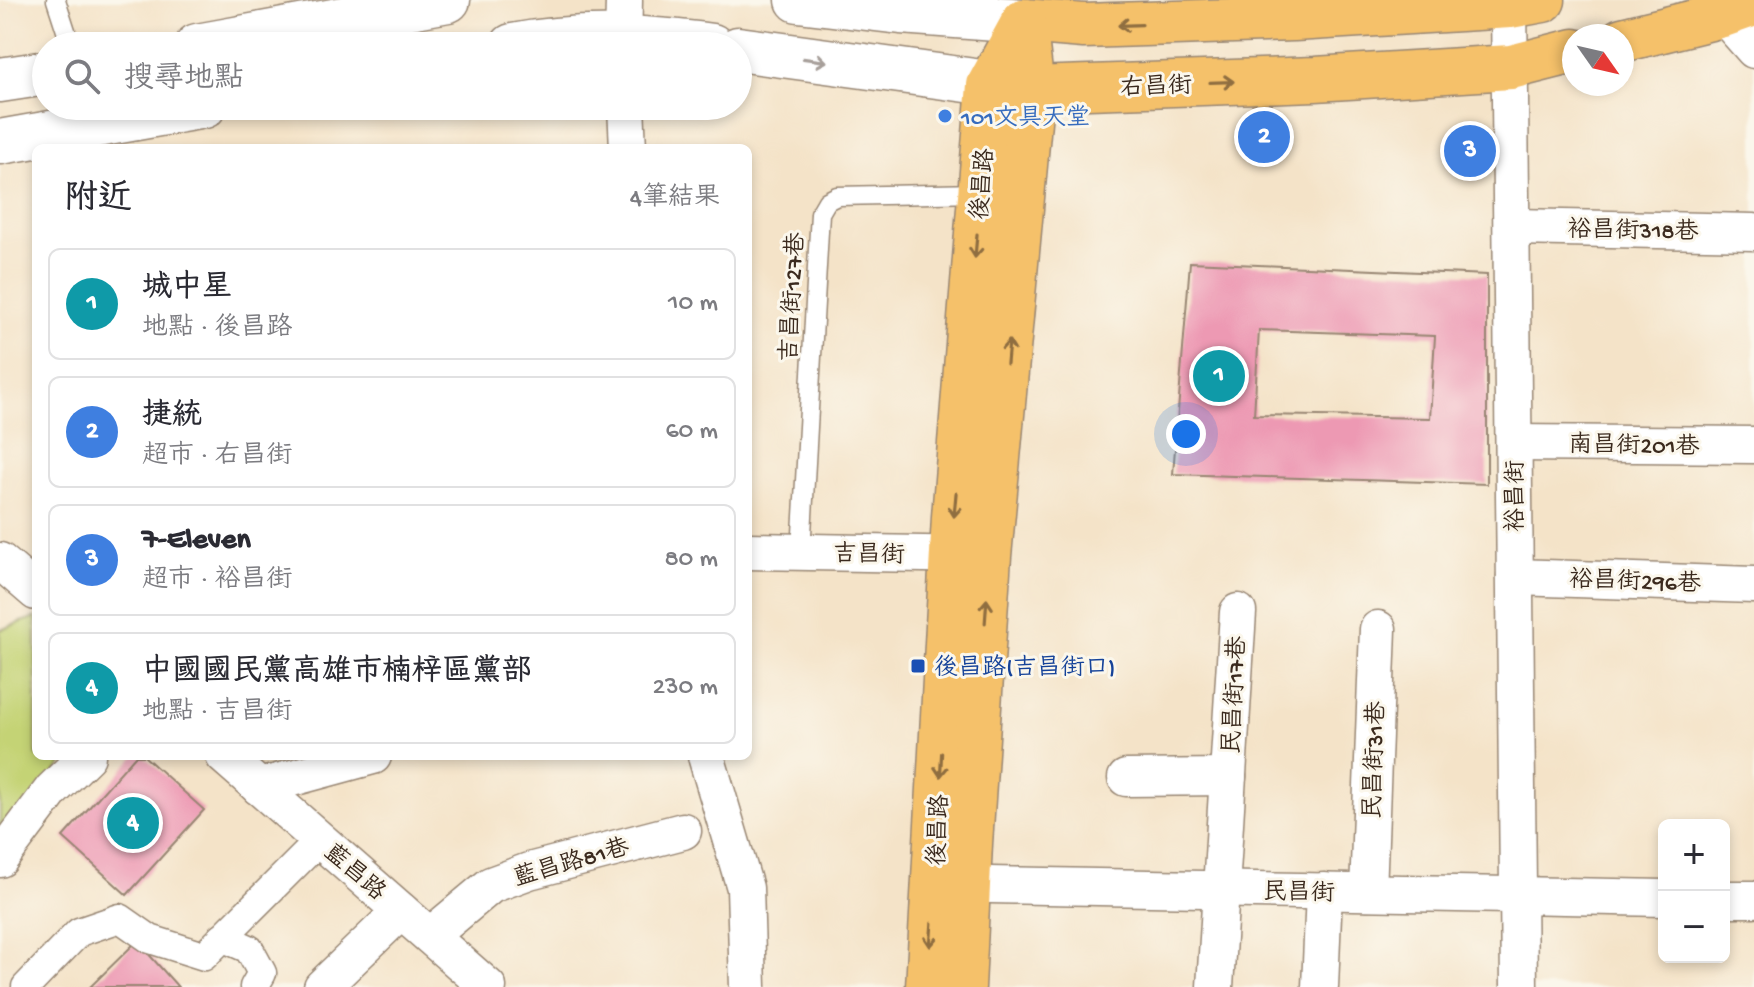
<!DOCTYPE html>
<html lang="zh-TW">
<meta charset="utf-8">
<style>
body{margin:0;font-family:"Gochi Hand","LXGW WenKai TC",sans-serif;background:#f2f2f3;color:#2b2b33}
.controls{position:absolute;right:24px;bottom:24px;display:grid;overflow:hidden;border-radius:12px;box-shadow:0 4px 12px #0003}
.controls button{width:72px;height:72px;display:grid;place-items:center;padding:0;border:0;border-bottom:2px solid #e1e1e2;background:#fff;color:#2b2b33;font:40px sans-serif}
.compass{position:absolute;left:1562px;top:24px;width:72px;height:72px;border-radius:50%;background:#fff;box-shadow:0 4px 12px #0003;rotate:124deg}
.you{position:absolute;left:1186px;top:434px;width:28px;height:28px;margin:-20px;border:6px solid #fff;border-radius:50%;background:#1a73e8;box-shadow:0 0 0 12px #1a73e833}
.badge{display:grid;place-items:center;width:52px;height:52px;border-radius:50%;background:#c8321e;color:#fff;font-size:26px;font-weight:700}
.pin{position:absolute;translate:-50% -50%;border:4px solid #fff;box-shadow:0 2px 8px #0006}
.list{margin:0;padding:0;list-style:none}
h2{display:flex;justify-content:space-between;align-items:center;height:104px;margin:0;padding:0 32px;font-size:34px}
h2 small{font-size:26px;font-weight:400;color:#7c7c81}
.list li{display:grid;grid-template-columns:52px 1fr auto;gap:24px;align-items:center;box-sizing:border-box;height:112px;margin:0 16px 16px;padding:0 16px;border:2px solid #e1e1e2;border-radius:12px}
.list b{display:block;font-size:30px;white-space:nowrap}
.list p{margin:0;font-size:26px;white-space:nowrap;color:#7c7c81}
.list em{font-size:26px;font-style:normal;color:#7c7c81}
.icon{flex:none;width:44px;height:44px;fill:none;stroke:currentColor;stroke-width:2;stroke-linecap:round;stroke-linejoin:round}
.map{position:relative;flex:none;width:1754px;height:987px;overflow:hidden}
.search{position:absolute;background:#fff;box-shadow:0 4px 12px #0003;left:32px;top:32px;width:720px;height:88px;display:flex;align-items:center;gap:20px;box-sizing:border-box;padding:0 28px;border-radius:44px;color:#7c7c81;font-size:30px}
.panel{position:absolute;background:#fff;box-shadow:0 4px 12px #0003;left:32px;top:144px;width:720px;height:616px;border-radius:12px}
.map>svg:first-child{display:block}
.green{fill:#c4d375;stroke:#807e4a;stroke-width:2}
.building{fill:#ed99b3;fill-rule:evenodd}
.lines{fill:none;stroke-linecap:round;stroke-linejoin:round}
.service-casing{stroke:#988673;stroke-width:21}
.pedestrian-casing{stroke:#988673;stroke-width:31}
.minor-casing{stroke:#988673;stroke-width:39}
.tertiary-casing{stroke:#988673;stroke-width:47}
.primary-casing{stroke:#988673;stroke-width:47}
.service{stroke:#fff;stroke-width:18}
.pedestrian{stroke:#fff;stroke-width:28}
.minor{stroke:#fff;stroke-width:36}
.tertiary{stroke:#fff;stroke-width:44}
.primary{stroke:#f5c16b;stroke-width:44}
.oneway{stroke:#8f6e41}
.oneway2{stroke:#a79f9a}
.shop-dot{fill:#3f7fe0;stroke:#fbf7ec;stroke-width:3}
.transit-dot{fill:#1a4fb4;stroke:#fbf7ec;stroke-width:3}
.labels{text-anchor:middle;stroke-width:6;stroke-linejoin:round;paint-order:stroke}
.street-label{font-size:24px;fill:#3b2a1e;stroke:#fbf7ec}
.shop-label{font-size:24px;fill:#366cbe;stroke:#fbf7ec;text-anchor:start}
.transit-label{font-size:24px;fill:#164399;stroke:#fbf7ec;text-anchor:start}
</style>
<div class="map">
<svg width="1754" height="987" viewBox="0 0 1754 987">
<rect width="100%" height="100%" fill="#fbf7ec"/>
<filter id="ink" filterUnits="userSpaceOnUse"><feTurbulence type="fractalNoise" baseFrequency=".0125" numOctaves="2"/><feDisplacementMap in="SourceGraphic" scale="16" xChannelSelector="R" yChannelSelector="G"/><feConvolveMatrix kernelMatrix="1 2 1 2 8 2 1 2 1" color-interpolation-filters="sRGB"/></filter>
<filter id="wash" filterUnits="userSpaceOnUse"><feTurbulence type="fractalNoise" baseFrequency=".006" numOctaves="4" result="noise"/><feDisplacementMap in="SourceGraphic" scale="32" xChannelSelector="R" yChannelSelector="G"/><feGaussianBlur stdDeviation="1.8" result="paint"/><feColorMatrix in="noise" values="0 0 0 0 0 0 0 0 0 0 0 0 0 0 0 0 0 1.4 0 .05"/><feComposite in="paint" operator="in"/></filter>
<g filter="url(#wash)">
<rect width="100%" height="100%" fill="#f4e3c8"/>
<path class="green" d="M36,617V756H68L0,843V630Z"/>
<g id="blocks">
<g class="building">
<path d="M1190,262L1487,275V484L1173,474ZM1259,330L1435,336L1430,418L1254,415Z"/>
<path d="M135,756H144L204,810L127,895L63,837Z"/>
<path d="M137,941L178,987H90Z"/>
</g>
</g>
</g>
<g filter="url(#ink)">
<use href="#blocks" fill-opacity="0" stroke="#988673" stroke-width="2"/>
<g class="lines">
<defs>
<g id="service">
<path d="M56,0L71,46"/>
<path d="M801,552L820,213L827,201L837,196L980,193"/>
</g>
<g id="pedestrian">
<path d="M222,937L249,949L262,973L254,987"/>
<path d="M26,987L79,932L120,918L150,939L204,956L320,840"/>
</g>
<g id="minor">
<path d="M1509,0L1519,987"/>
<path d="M1723,15L1754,50"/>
<path d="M623,46L624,0"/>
<path d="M626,106L628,148"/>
<path d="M1512,227L1754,232"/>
<path d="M1514,443L1754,445"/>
<path d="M748,551L980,555"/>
<path d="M0,561L36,592"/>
<path d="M1515,577L1754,585"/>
<path d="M224,756L488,987"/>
<path d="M706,756L745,888L748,987"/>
<path d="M1126,778L1228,777"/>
<path d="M259,787L373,756"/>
<path d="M0,859L52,790L87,756"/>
<path d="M942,884L1664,898"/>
<path d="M1368,892L1378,629"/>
<path d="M1724,899H1754"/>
<path d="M430,936L491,885L529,871L683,831"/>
<path d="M322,987L401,911"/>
<path d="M1215,987L1238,612"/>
<path d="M1320,987L1324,891"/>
</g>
<g id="tertiary">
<path d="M798,0L901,12L1024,21"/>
<path d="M197,46L448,0"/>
<path d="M512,46C579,33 644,37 712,46"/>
<path d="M738,49L1026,88"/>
<path d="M0,80L46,73"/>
<path d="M0,142L204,106"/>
</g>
<g id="primary">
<path d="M1024,21L1084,26L1294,19L1510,6L1543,0"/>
<path d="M1622,40L1723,15L1754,4"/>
<path d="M1032,89L1315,79L1511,67L1574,51"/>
<path d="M928,987L954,517L989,85L1024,21"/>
<path d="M963,987L970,844L989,556L1032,89L1024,21"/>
</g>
</defs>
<use href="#service" class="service-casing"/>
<use href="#pedestrian" class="pedestrian-casing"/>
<use href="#minor" class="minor-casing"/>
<use href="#tertiary" class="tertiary-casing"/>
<use href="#primary" class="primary-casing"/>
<use href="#service" class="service"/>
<use href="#pedestrian" class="pedestrian"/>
<use href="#minor" class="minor"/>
<use href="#tertiary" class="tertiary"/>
<use href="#primary" class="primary"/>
</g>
<defs><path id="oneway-shaft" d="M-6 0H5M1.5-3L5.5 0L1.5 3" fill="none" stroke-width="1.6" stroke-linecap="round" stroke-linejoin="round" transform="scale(2)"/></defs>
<g class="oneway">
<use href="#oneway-shaft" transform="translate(1130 25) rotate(178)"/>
<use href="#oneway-shaft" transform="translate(1222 82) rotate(-2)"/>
<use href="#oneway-shaft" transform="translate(976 246) rotate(95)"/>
<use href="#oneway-shaft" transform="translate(1008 352) rotate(-85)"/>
<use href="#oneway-shaft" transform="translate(955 505) rotate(95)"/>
<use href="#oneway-shaft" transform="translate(986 611) rotate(-86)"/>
<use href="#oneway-shaft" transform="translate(941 765) rotate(93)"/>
<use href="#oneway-shaft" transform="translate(931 935) rotate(94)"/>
</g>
<use class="oneway2" href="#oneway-shaft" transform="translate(815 60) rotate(8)"/>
</g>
<circle class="shop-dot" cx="945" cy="116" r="8"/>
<rect class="transit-dot" x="910" y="658" width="16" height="16" rx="4"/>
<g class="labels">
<g class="street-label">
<text transform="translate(1156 85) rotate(-2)" y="8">右昌街</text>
<text transform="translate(981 184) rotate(-85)" y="8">後昌路</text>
<text transform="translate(1633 229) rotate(1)" y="8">裕昌街318巷</text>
<text transform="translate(791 297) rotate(-87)" y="8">吉昌街127巷</text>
<text transform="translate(1634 444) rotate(1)" y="8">南昌街201巷</text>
<text transform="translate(1514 496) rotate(-90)" y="8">裕昌街</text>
<text transform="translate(869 553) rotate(1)" y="8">吉昌街</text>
<text transform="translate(1635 580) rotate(2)" y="8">裕昌街296巷</text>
<text transform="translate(1233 695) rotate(-87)" y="8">民昌街17巷</text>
<text transform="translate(1373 760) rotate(-88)" y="8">民昌街31巷</text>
<text transform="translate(937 830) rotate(-87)" y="8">後昌路</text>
<text transform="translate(571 861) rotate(-16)" y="8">藍昌路81巷</text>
<text transform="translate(356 871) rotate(41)" y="8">藍昌路</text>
<text transform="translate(1299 891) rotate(1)" y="8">民昌街</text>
</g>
<g class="shop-label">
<text x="961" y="124">101文具天堂</text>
</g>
<g class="transit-label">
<text x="934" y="674">後昌路(吉昌街口)</text>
</g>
</g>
</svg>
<div class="controls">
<button>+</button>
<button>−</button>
</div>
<svg class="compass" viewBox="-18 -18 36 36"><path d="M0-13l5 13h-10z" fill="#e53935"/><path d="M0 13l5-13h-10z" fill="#7c7c81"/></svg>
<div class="you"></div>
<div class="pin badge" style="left:1219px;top:376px;background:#0f9aa8">1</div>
<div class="pin badge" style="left:1264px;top:137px;background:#3f7fe0">2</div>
<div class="pin badge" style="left:1470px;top:151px;background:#3f7fe0">3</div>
<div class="pin badge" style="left:133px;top:823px;background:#0f9aa8">4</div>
<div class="search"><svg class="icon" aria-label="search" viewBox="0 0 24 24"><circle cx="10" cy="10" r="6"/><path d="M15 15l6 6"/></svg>搜尋地點</div>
<section class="panel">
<h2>附近<small>4筆結果</small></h2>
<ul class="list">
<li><span class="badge" style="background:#0f9aa8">1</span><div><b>城中星</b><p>地點 · 後昌路</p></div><em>10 m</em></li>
<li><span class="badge" style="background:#3f7fe0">2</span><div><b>捷統</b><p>超市 · 右昌街</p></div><em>60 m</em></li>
<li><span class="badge" style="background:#3f7fe0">3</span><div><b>7-Eleven</b><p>超市 · 裕昌街</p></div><em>80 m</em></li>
<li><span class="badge" style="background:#0f9aa8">4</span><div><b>中國國民黨高雄市楠梓區黨部</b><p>地點 · 吉昌街</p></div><em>230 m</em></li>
</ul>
</section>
</div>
